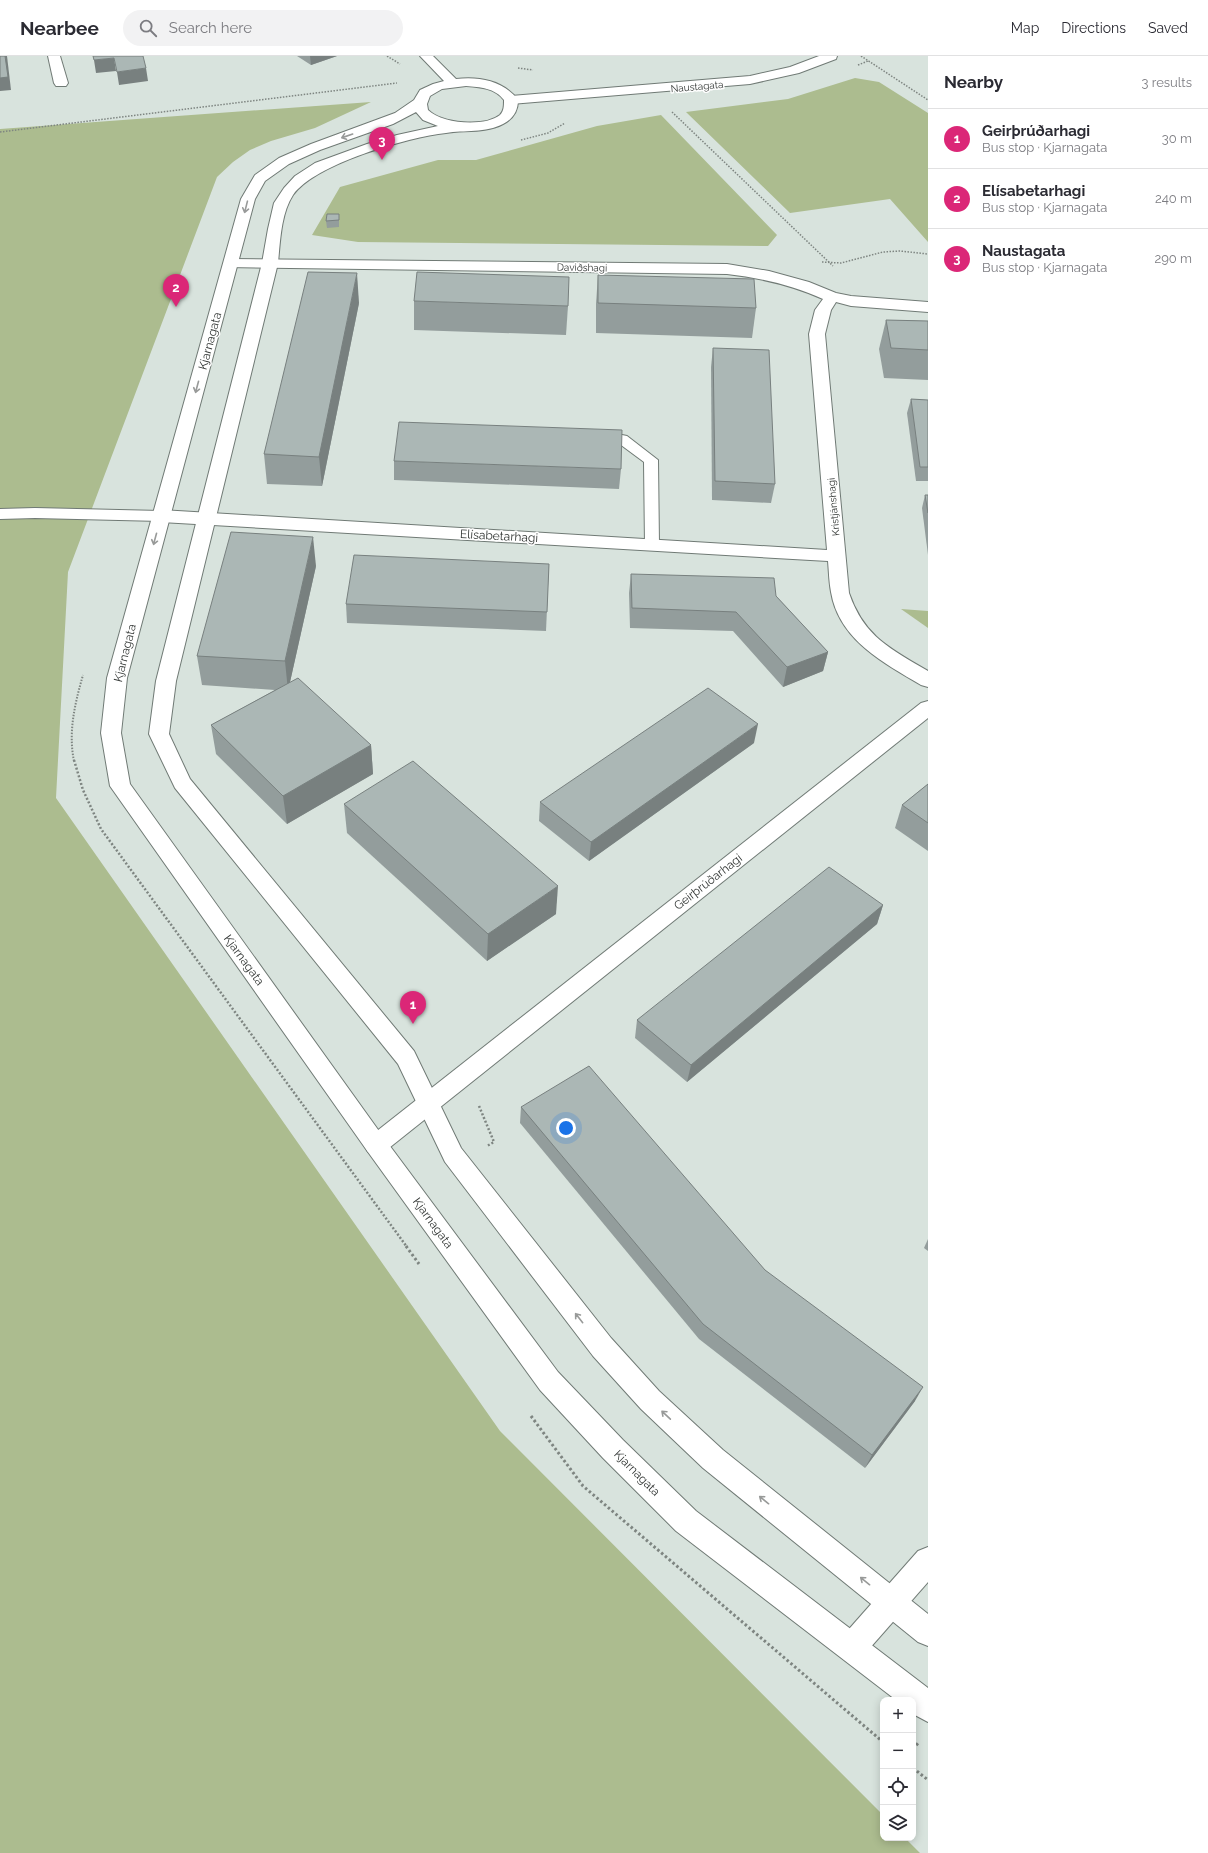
<!DOCTYPE html>
<meta charset="utf-8">
<style>
body{margin:0;font-family:Raleway,sans-serif;background:#f2f2f3;color:#2b2b33}
.controls{position:absolute;right:12px;bottom:12px;display:grid;overflow:hidden;border-radius:8px;box-shadow:0 2px 10px #0003}
.controls button{width:36px;height:36px;display:grid;place-items:center;padding:0;border:0;border-bottom:1px solid #e1e1e2;background:#fff;color:#2b2b33;font:20px sans-serif}
.you{position:absolute;left:566px;top:1072px;width:14px;height:14px;margin:-10px;border:3px solid #fff;border-radius:50%;background:#1a73e8;box-shadow:0 0 0 6px #1a73e833}
.badge{display:grid;place-items:center;width:26px;height:26px;border-radius:50%;background:#db2777;color:#fff;font-size:13px;font-weight:700}
.pin{position:absolute;translate:-50% -33px;filter:drop-shadow(0 1px 2px #0008)}
.pin::after{content:'';position:absolute;top:21px;width:14px;height:12px;background:inherit;clip-path:polygon(0 0,100% 0,50% 100%)}
.list{margin:0;padding:0;list-style:none}
h2{display:flex;justify-content:space-between;align-items:center;height:52px;margin:0;padding:0 16px;font-size:17px}
h2 small{font-size:13px;font-weight:400;color:#7c7c81}
.list li{display:grid;grid-template-columns:26px 1fr auto;gap:12px;align-items:center;box-sizing:border-box;height:60px;padding:0 16px;border-top:1px solid #e1e1e2}
.list b{display:block;font-size:15px;white-space:nowrap}
.list p{margin:0;font-size:13px;white-space:nowrap;color:#7c7c81}
.list em{font-size:13px;font-style:normal;color:#7c7c81}
.icon{flex:none;width:22px;height:22px;fill:none;stroke:currentColor;stroke-width:2;stroke-linecap:round;stroke-linejoin:round}
.map{position:relative;flex:none;width:928px;height:1797px;overflow:hidden}
header{display:flex;align-items:center;gap:24px;box-sizing:border-box;height:56px;padding:0 20px;background:#fff;border-bottom:1px solid #e1e1e2}
header strong{font-size:19px}
nav{display:flex;gap:22px;margin-inline-start:auto;font-size:14px}
.search{width:280px;height:36px;background:#f2f2f3;display:flex;align-items:center;gap:10px;box-sizing:border-box;padding:0 14px;border-radius:22px;color:#7c7c81;font-size:15px}
main{display:flex}
aside{flex:1;background:#fff}
.map>svg:first-child{display:block}
.green{fill:#acbc8f}
.lines{fill:none;stroke-linecap:round;stroke-linejoin:round}
.service-casing{stroke:#707a75;stroke-width:2}
.minor-casing{stroke:#707a75;stroke-width:2}
.tertiary-casing{stroke:#707a75;stroke-width:2}
.path-far3{stroke:#7e8581;stroke-width:1.5;stroke-dasharray:1.5 1.5;stroke-linecap:butt}
.path-far2{stroke:#7e8581;stroke-width:2;stroke-dasharray:1.5 1.5;stroke-linecap:butt}
.path-far1{stroke:#7e8581;stroke-width:2.5;stroke-dasharray:2 2;stroke-linecap:butt}
.path{stroke:#7e8581;stroke-width:3;stroke-dasharray:2.5 2.5;stroke-linecap:butt}
.service{fill:#fff;fill-rule:evenodd}
.minor{fill:#fff;fill-rule:evenodd}
.tertiary{fill:#fff;fill-rule:evenodd}
.wall{fill:#939d9c}
.shaded-wall{fill:#78807f}
.building{fill:#abb7b5;stroke:#78807f}
.oneway{stroke:#989a99}
.labels{text-anchor:middle;stroke-width:3;stroke-linejoin:round;paint-order:stroke}
.far-street-label{font-size:10px;fill:#313533;stroke:#fff}
.street-label{font-size:12px;fill:#313533;stroke:#fff}
</style>
<header>
<strong>Nearbee</strong>
<div class="search"><svg class="icon" aria-label="search" viewBox="0 0 24 24"><circle cx="10" cy="10" r="6"/><path d="M15 15l6 6"/></svg>Search here</div>
<nav><a>Map</a><a>Directions</a><a>Saved</a></nav>
</header>
<main>
<div class="map">
<svg width="928" height="1797" viewBox="0 0 928 1797">
<rect width="100%" height="100%" fill="#d8e3dd"/>
<g class="green">
<path d="M855,22L879,26L928,57V186L890,143L790,157L686,56L788,43Z"/>
<path d="M371,46L315,72L271,85L250,94L233,106L217,121L68,516L56,742L500,1375L883,1759V1782H905L920,1797H0V73Z"/>
<path d="M661,59L777,179L768,190L358,186L312,179L340,131L438,104H476L597,70Z"/>
<path d="M901,553L928,555V572Z"/>
</g>
<g class="lines">
<defs>
<g id="service">
<path d="M622,379L627,380L658,404L659,489L657,492L652,494L647,492L645,489L644,406L617,386L615,383L617,380Z"/>
<path d="M35,452L161,455L166,457L168,460L166,463L161,465L35,462L0,463V453Z"/>
</g>
<g id="minor">
<path d="M48,0H60L68,27L66,30H56L54,27Z"/>
<path d="M819,0H837L836,3L799,17L750,28L511,48L506,47L504,44L506,41L511,40L750,20L790,11Z"/>
<path d="M231,203L727,208L769,215L809,226L836,237L851,240L928,246V256L851,250L836,246L831,254L825,278L849,537C864,581 891,593 928,615V631L921,629C884,607 839,584 831,536C829,526 829,516 828,505L161,466L155,464L152,460L155,456L161,454L827,494L809,278L815,254L823,243C792,229 761,222 727,218L226,211L223,208L226,205Z"/>
<path d="M928,645V662L384,1096L376,1099L368,1096L364,1089L368,1082L921,647Z"/>
<path d="M928,1491V1526L862,1601L852,1606L842,1601L837,1591L842,1581L918,1495Z"/>
</g>
<path id="tertiary" d="M420,0H433L456,23C479,20 504,25 518,44C518,55 513,63 503,68C486,77 464,74 446,77C408,81 315,108 293,139C281,157 280,186 278,207L176,625L169,678L190,723L414,995L461,1092L611,1282L659,1335L723,1394L928,1558V1590L918,1586L703,1412L641,1353L593,1300L445,1106L398,1008L175,732L149,678L156,625L262,207L268,173L274,147L284,132L295,120L315,107L367,88L397,79L438,70L423,64L416,56L393,68L320,94L289,108L265,125L255,143L127,622L121,677L130,728L384,1082L558,1316L623,1384L696,1455L928,1632V1666L913,1658V1644H896L676,1475L603,1402L540,1334L368,1096L110,730L101,677L107,622L241,143L255,119L279,102L311,88L395,57L414,44L420,34L433,28L444,25ZM466,30C480,31 495,32 504,44C504,50 504,55 500,59C485,71 442,68 428,54L427,48L430,40L442,33Z"/>
</defs>
<use href="#service" class="service-casing"/>
<use href="#minor" class="minor-casing"/>
<use href="#tertiary" class="tertiary-casing"/>
<g class="path-far3">
<path d="M387,0L400,8"/>
<path d="M861,0L928,44"/>
<path d="M858,9L868,5"/>
<path d="M518,12L533,14"/>
<path d="M672,56L833,210"/>
<path d="M0,76L397,27"/>
<path d="M521,84L548,77L565,67"/>
<path d="M822,206L841,207L883,196L900,195L928,198"/>
</g>
<path class="path-far2" d="M74,705C68,676 75,647 83,619"/>
<g class="path-far1">
<path d="M74,704L83,734L101,773L407,1191"/>
<path d="M479,1050L494,1086L487,1090"/>
</g>
<g class="path">
<path d="M406,1190L419,1208"/>
<path d="M531,1360L583,1430L883,1686"/>
<path d="M913,1693L919,1686"/>
<path d="M913,1712L928,1724"/>
</g>
<use href="#service" class="service"/>
<use href="#minor" class="minor"/>
<use href="#tertiary" class="tertiary"/>
</g>
<g class="wall">
<path d="M297,0H337L311,9Z"/>
<path d="M339,158V171L327,172L326,165Z"/>
<path d="M598,219L756,252L752,282L596,277V248Z"/>
<path d="M414,245L568,250L566,279L414,274Z"/>
<path d="M359,247L322,430L267,428L264,398Z"/>
<path d="M886,264L928,265V324L884,322L879,293Z"/>
<path d="M713,292L775,428L771,447L712,444L711,311Z"/>
<path d="M911,343L928,344V425H916L907,357Z"/>
<path d="M394,405L621,413L619,433L394,424Z"/>
<path d="M925,439H928V499L922,452Z"/>
<path d="M549,508L546,575L347,567L346,548Z"/>
<path d="M316,510L290,626L371,689L373,718L287,768L216,698L211,669L275,634L202,629L197,600Z"/>
<path d="M631,518L776,540L828,596L823,615L783,631L733,575L630,572L629,537Z"/>
<path d="M754,687L589,805L539,765L540,746Z"/>
<path d="M928,728V795L895,772L902,749Z"/>
<path d="M344,748L556,858L487,905L347,777Z"/>
<path d="M883,849L877,868L687,1026L635,982L637,964Z"/>
<path d="M521,1051L765,1214L915,1345L865,1412L699,1283L520,1067Z"/>
<path d="M928,1183V1195L924,1192Z"/>
</g>
<g class="shaded-wall">
<path d="M5,0H7L11,34L0,35V22Z"/>
<path d="M310,0H337L311,9Z"/>
<path d="M114,2L116,15L96,17L94,4Z"/>
<path d="M146,12L148,25L119,29L117,16Z"/>
<path d="M357,217L359,247L322,430L319,401Z"/>
<path d="M313,481L316,510L288,635L285,605Z"/>
<path d="M828,596L823,615L783,631L787,611Z"/>
<path d="M758,668L754,687L589,805L591,786Z"/>
<path d="M371,689L373,718L287,768L283,740Z"/>
<path d="M558,830L556,858L487,905L488,878Z"/>
<path d="M883,849L877,868L687,1026L691,1009Z"/>
<path d="M923,1331L915,1345L865,1412L872,1399Z"/>
</g>
<g class="building">
<path d="M0,0H5L8,21L0,22Z"/>
<path d="M93,0H143L146,12L117,16L114,2L94,4Z"/>
<path d="M327,158H339V164L326,165Z"/>
<path d="M308,216L357,217L319,401L264,398Z"/>
<path d="M417,216L569,221L568,250L414,245Z"/>
<path d="M598,219L754,223L756,252L598,247Z"/>
<path d="M886,264L928,265V294L891,292Z"/>
<path d="M713,292L769,294L775,428L715,425Z"/>
<path d="M911,343L928,344V411H920Z"/>
<path d="M399,366L622,374L621,413L394,405Z"/>
<path d="M925,439H928V457Z"/>
<path d="M231,476L313,481L285,605L197,600Z"/>
<path d="M354,499L549,508L547,556L346,548Z"/>
<path d="M631,518L774,522L776,540L828,596L787,611L736,556L632,552Z"/>
<path d="M298,622L371,689L283,740L211,669Z"/>
<path d="M708,632L758,668L591,786L540,746Z"/>
<path d="M413,705L558,830L488,878L344,748Z"/>
<path d="M928,728V767L902,749Z"/>
<path d="M829,811L883,849L691,1009L637,964Z"/>
<path d="M589,1010L765,1214L923,1331L872,1399L703,1268L521,1051Z"/>
</g>
<defs><path id="oneway-shaft" d="M-6 0H5M1.5-3L5.5 0L1.5 3" fill="none" stroke-width="1.6" stroke-linecap="round" stroke-linejoin="round"/></defs>
<g class="oneway">
<use href="#oneway-shaft" transform="translate(347 80) rotate(161)"/>
<use href="#oneway-shaft" transform="translate(246 151) rotate(104)"/>
<use href="#oneway-shaft" transform="translate(197 331) rotate(105)"/>
<use href="#oneway-shaft" transform="translate(155 483) rotate(105)"/>
<use href="#oneway-shaft" transform="translate(579 1262) rotate(-128)"/>
<use href="#oneway-shaft" transform="translate(666 1359) rotate(-137)"/>
<use href="#oneway-shaft" transform="translate(764 1444) rotate(-141)"/>
<use href="#oneway-shaft" transform="translate(865 1525) rotate(-141)"/>
</g>
<g class="labels">
<g class="far-street-label">
<text transform="translate(697 30) rotate(-5)" y="4">Naustagata</text>
<text transform="translate(582 211) rotate(1)" y="4">Daviðshagi</text>
<text transform="translate(833 451) rotate(-95)" y="4">Kristjánshagi</text>
</g>
<g class="street-label">
<text transform="translate(210 285) rotate(-75)" y="4">Kjarnagata</text>
<text transform="translate(499 480) rotate(3)" y="4">Elísabetarhagi</text>
<text transform="translate(125 597) rotate(-76)" y="4">Kjarnagata</text>
<text transform="translate(708 826) rotate(-38)" y="4">Geirþrúðarhagi</text>
<text transform="translate(244 904) rotate(54)" y="4">Kjarnagata</text>
<text transform="translate(433 1167) rotate(54)" y="4">Kjarnagata</text>
<text transform="translate(637 1417) rotate(45)" y="4">Kjarnagata</text>
</g>
</g>
</svg>
<div class="controls">
<button>+</button>
<button>−</button>
<button><svg class="icon" aria-label="locate" viewBox="0 0 24 24"><circle cx="12" cy="12" r="6"/><path d="M12 2v4M12 18v4M2 12h4M18 12h4"/></svg></button>
<button><svg class="icon" aria-label="layers" viewBox="0 0 24 24"><path d="M12 4l9 5-9 5-9-5zM3 14l9 5 9-5"/></svg></button>
</div>
<div class="you"></div>
<div class="pin badge" style="left:413px;top:968px">1</div>
<div class="pin badge" style="left:176px;top:251px">2</div>
<div class="pin badge" style="left:382px;top:104px">3</div>
</div>
<aside>
<h2>Nearby<small>3 results</small></h2>
<ul class="list">
<li><span class="badge">1</span><div><b>Geirþrúðarhagi</b><p>Bus stop · Kjarnagata</p></div><em>30 m</em></li>
<li><span class="badge">2</span><div><b>Elísabetarhagi</b><p>Bus stop · Kjarnagata</p></div><em>240 m</em></li>
<li><span class="badge">3</span><div><b>Naustagata</b><p>Bus stop · Kjarnagata</p></div><em>290 m</em></li>
</ul>
</aside>
</main>
